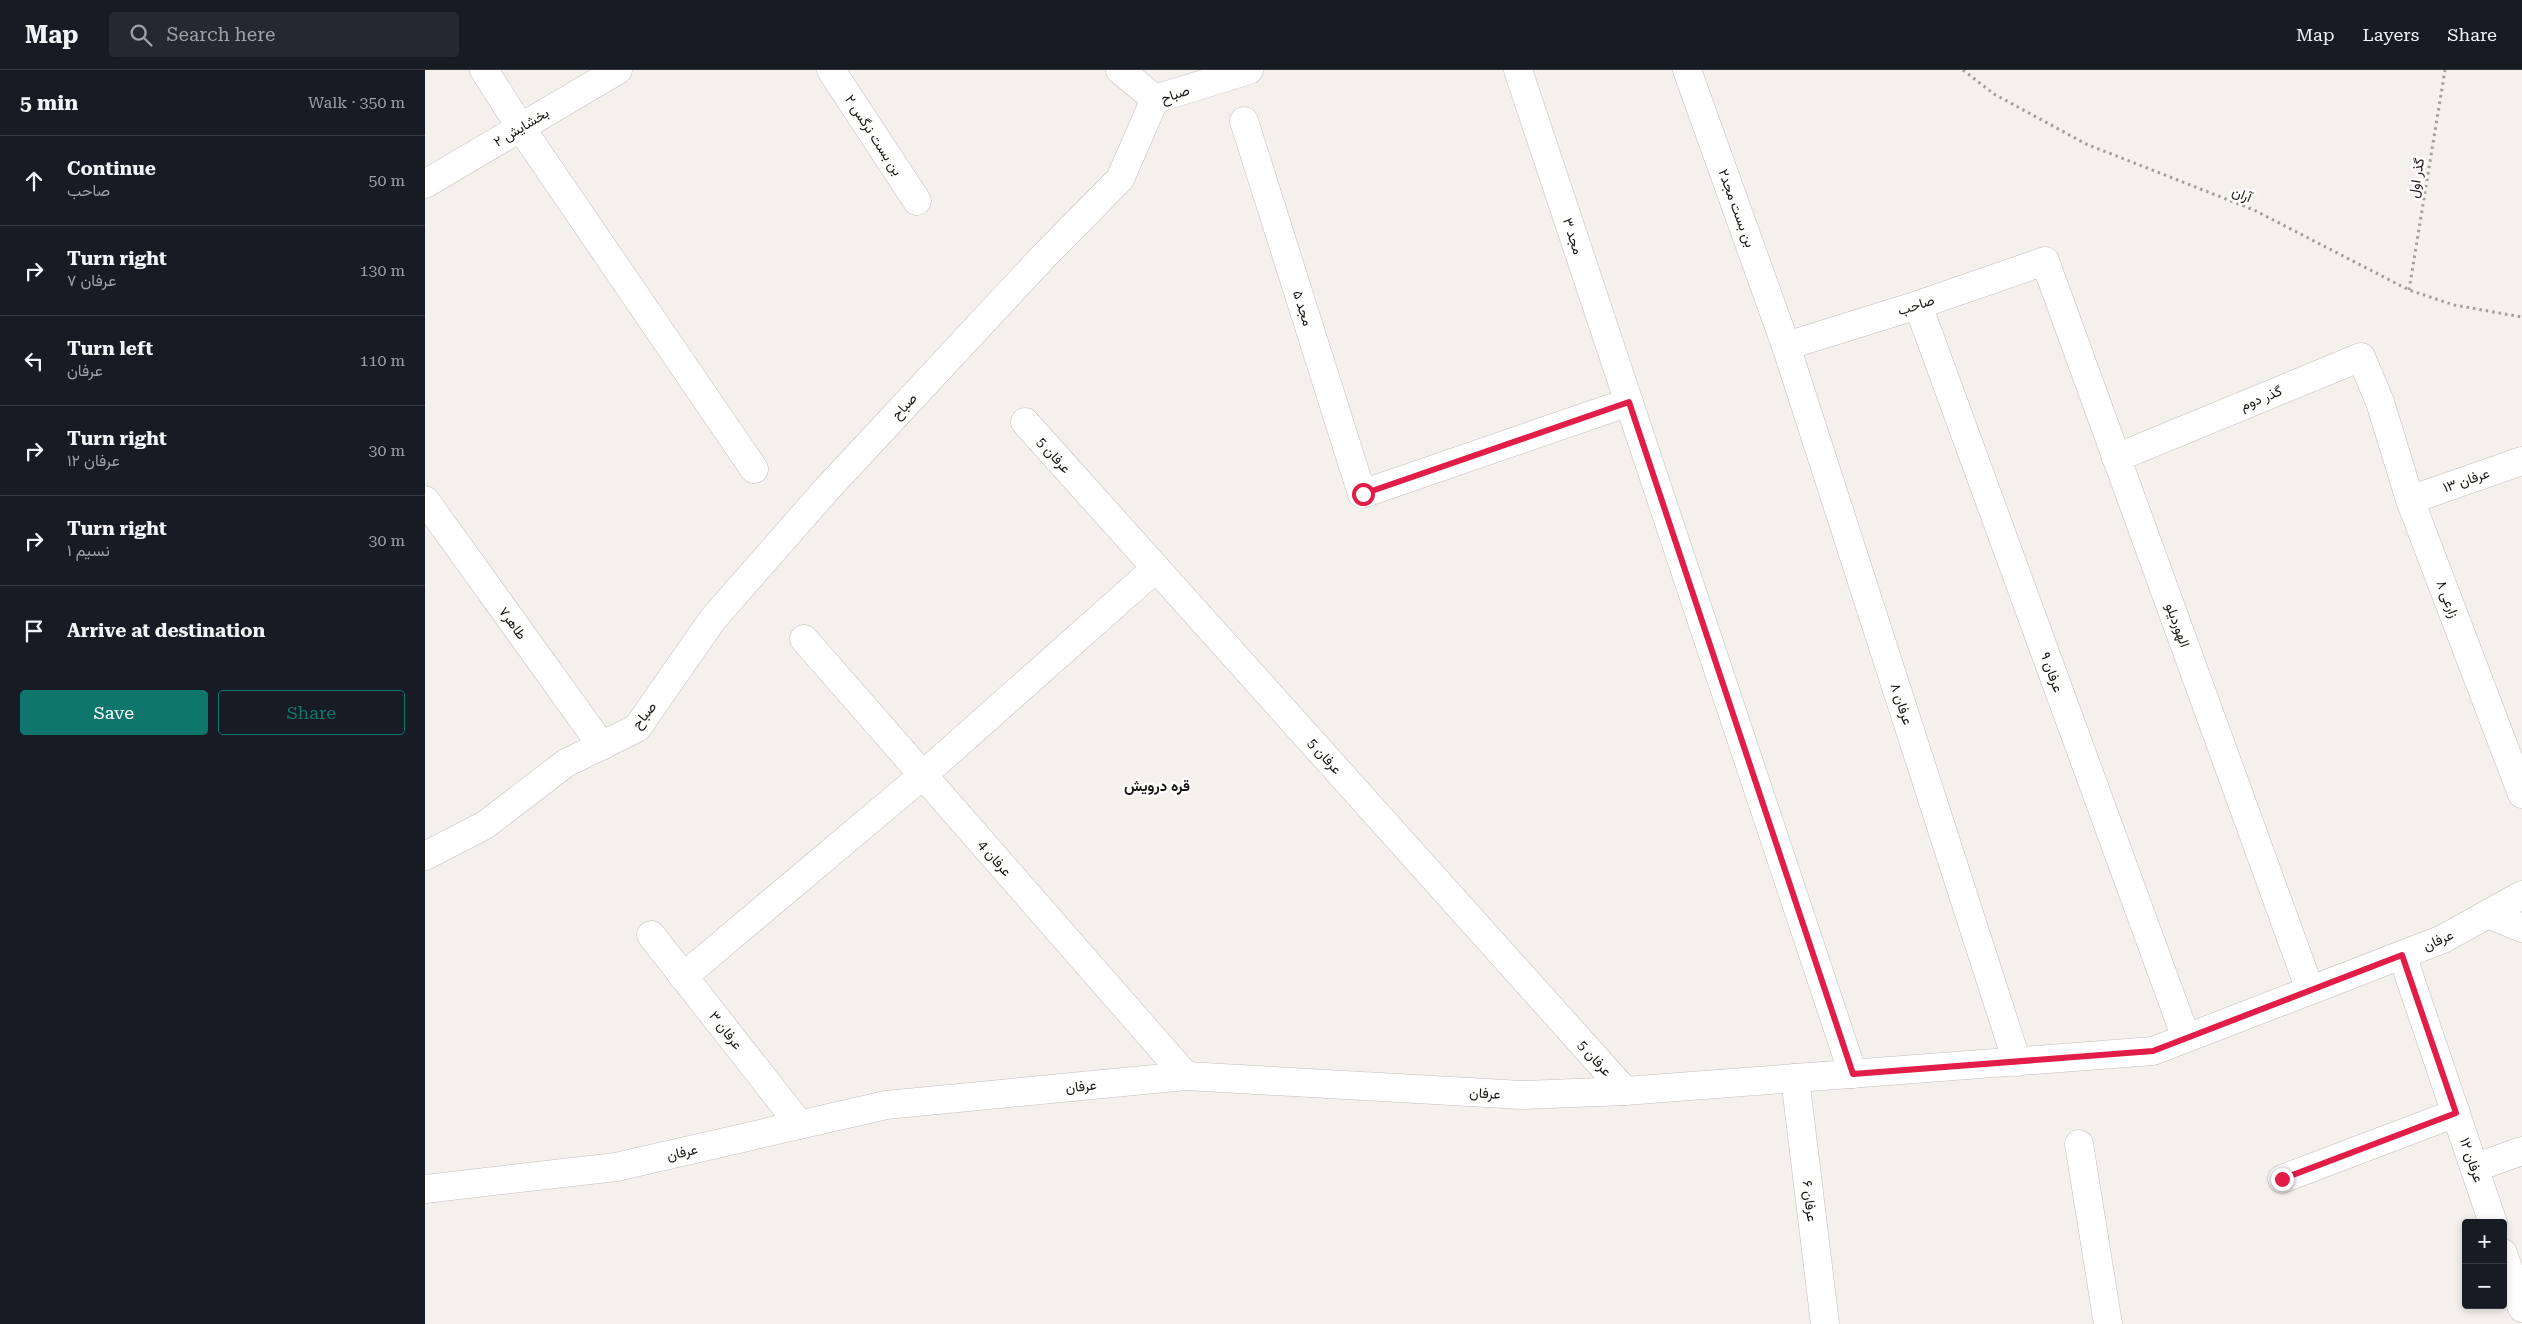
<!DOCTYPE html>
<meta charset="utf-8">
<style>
body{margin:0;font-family:"Roboto Serif",Vazirmatn,serif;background:#242831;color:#f1f3f6}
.controls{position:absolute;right:15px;bottom:15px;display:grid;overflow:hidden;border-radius:5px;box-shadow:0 2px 8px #0003}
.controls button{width:45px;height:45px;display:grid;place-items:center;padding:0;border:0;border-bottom:1px solid #363941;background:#171b24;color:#f1f3f6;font:25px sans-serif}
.stop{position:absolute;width:15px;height:15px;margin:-11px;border:4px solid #e11d48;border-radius:50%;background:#fff}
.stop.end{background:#e11d48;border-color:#fff;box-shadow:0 1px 5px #0008}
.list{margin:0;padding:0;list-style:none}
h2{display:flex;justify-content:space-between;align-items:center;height:65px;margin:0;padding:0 20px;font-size:21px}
h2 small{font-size:16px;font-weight:400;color:#9ea1a6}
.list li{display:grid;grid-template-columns:32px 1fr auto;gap:15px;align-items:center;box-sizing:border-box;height:90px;padding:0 20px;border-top:1px solid #363941}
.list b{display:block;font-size:19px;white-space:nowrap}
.list p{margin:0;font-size:16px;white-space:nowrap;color:#9ea1a6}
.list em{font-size:16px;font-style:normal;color:#9ea1a6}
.actions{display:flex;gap:10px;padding:15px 20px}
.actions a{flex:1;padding:11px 0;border:1px solid #0f766e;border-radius:5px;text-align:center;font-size:18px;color:#0f766e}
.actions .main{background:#0f766e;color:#fff}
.icon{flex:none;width:28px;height:28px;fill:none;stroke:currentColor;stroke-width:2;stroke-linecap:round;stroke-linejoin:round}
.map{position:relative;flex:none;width:2097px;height:1254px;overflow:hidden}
header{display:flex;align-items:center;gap:30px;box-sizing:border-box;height:70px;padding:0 25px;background:#171b24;border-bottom:1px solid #363941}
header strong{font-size:24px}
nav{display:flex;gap:28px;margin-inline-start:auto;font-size:18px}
.search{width:350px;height:45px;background:#242831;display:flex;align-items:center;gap:12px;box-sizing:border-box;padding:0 18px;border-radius:5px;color:#9ea1a6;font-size:19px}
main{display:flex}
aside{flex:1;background:#171b24}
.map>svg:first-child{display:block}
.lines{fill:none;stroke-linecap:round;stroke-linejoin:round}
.minor-casing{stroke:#c2bfbb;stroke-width:29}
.path{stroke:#a19e9b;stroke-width:3;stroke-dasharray:2.5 4;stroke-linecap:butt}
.minor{stroke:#fff;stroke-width:28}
.route{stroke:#e11d48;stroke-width:6}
.labels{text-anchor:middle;stroke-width:5;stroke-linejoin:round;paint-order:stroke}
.street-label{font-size:14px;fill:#171615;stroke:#fffefd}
.neighbourhood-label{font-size:15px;font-weight:bold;fill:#171615;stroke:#fffefd}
</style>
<header>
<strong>Map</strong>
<div class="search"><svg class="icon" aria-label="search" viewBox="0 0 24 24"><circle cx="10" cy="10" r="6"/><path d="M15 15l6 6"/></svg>Search here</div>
<nav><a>Map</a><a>Layers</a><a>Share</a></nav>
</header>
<main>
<aside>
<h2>5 min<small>Walk · 350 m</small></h2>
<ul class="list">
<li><svg class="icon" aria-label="ahead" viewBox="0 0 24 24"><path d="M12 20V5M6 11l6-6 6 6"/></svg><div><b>Continue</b><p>صاحب</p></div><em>50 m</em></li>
<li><svg class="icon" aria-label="right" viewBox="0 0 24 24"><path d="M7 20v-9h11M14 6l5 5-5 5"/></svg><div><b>Turn right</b><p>عرفان ۷</p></div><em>130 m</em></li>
<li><svg class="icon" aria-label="left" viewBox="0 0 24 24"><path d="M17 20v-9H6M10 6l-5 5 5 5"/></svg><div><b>Turn left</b><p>عرفان</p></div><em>110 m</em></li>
<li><svg class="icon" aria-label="right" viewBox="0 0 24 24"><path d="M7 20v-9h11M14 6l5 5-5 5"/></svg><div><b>Turn right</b><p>عرفان ۱۲</p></div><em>30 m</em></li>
<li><svg class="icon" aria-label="right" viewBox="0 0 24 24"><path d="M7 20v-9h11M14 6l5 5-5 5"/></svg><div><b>Turn right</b><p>نسیم ۱</p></div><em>30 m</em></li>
<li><svg class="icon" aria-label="arrive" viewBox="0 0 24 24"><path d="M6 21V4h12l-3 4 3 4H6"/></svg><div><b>Arrive at destination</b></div></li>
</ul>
<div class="actions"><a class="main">Save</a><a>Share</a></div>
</aside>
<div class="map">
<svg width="2097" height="1254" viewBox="0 0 2097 1254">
<rect width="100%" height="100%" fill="#f4f0ec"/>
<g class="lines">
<defs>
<g id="minor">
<path d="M59,0L96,58L329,399"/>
<path d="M406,0L492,131"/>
<path d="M695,0L730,29"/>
<path d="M1093,0L1428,1004"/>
<path d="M1262,0L1361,276L1592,992"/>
<path d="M819,51L937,424L1204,332"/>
<path d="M0,114L193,0"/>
<path d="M1493,235L1761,968"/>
<path d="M1361,276L1493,235L1620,191L1885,920"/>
<path d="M600,352L1200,1021"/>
<path d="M1691,388L1936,287L1955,332L1985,430L2097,724"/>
<path d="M0,430L177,676"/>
<path d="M1985,430L2097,391"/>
<path d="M379,569L761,1006"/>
<path d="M0,786L60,755L141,693L212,658L288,549L401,420L619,186L695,109L730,29L824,0"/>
<path d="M2063,844L2097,858"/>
<path d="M226,865L375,1055"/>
<path d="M1977,885L2068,1153"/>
<path d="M258,907L498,705L731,498"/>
<path d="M1370,1008L1400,1254"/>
<path d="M1654,1074L1683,1254"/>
<path d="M2049,1098L2097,1081"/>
<path d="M1857,1109L2031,1043"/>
<path d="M0,1119L191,1097L461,1035L761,1006L1097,1025L1200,1021L1728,981L2018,869L2097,825"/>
<path d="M2078,1183L2097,1238"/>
</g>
</defs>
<use href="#minor" class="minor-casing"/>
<g class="path">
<path d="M1538,0L1569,24L1661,74L1829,140L1984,220L2029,235L2097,247"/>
<path d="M1984,220L2020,0"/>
</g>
<use href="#minor" class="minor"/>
</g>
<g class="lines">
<path class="route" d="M938,424L1204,332L1428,1004L1728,981L1977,885L2031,1043L1857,1109"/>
</g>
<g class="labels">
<g class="street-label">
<text transform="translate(750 24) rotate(-19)" y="5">صباح</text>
<text transform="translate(96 57) rotate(-31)" y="5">بخشایش ۲</text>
<text transform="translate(449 65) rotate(57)" y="5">بن بست نرگس ۲</text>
<text transform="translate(1991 108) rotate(-81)" y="5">گذر اول</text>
<text transform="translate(1817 124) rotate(22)" y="5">آران</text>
<text transform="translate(1312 138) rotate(70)" y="5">بن بست مجد۲</text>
<text transform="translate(1148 166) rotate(72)" y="5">مجد ۳</text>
<text transform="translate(1491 235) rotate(-18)" y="5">صاحب</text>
<text transform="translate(878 238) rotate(72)" y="5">مجد ۵</text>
<text transform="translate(1836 328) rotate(-22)" y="5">گذر دوم</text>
<text transform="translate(479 336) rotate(-47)" y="5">صباح</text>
<text transform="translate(629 385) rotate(48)" y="5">عرفان 5</text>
<text transform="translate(2041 410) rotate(-19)" y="5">عرفان ۱۳</text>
<text transform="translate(2023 529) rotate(69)" y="5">زارعی ۸</text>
<text transform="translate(88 553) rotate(54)" y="5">طاهر۷</text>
<text transform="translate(1753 555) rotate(70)" y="5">الهوردیلو</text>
<text transform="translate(1627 602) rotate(70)" y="5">عرفان ۹</text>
<text transform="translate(1477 634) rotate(72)" y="5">عرفان ۸</text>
<text transform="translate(219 645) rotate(-51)" y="5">صباح</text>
<text transform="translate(900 686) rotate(48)" y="5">عرفان 5</text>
<text transform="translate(570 788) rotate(49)" y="5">عرفان 4</text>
<text transform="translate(2013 870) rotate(-24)" y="5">عرفان</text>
<text transform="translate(301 960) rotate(52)" y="5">عرفان ۳</text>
<text transform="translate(1170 988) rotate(48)" y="5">عرفان 5</text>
<text transform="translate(656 1016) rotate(-6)" y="5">عرفان</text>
<text transform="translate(1060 1023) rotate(3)" y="5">عرفان</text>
<text transform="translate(257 1082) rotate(-13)" y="5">عرفان</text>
<text transform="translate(2047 1090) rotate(71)" y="5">عرفان ۱۲</text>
<text transform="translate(1385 1131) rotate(83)" y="5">عرفان ۶</text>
</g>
<g class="neighbourhood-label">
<text x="732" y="721">قره درویش</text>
</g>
</g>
</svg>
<div class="controls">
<button>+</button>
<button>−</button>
</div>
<div class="stop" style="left:938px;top:424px"></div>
<div class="stop end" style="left:1857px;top:1109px"></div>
</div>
</main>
